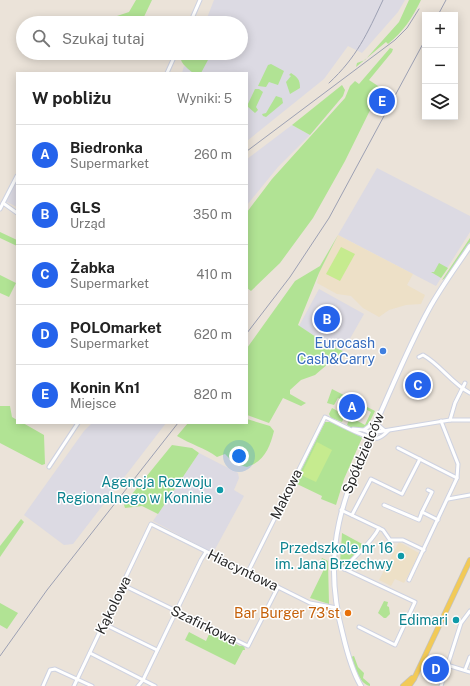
<!DOCTYPE html>
<html lang="pl">
<meta charset="utf-8">
<style>
body{margin:0;font-family:"Public Sans",sans-serif;background:#f6f6f6;color:#222}
.controls{position:absolute;right:12px;top:12px;display:grid;overflow:hidden;border-radius:0px;box-shadow:0 2px 10px #0003}
.controls button{width:36px;height:36px;display:grid;place-items:center;padding:0;border:0;border-bottom:1px solid #e0e0e0;background:#fff;color:#222;font:20px sans-serif}
.you{position:absolute;left:239px;top:456px;width:14px;height:14px;margin:-10px;border:3px solid #fff;border-radius:50%;background:#1a73e8;box-shadow:0 0 0 6px #1a73e833}
.badge{display:grid;place-items:center;width:26px;height:26px;border-radius:50%;background:#2563eb;color:#fff;font-size:13px;font-weight:700}
.pin{position:absolute;translate:-50% -50%;border:2px solid #fff;box-shadow:0 1px 4px #0006}
.list{margin:0;padding:0;list-style:none}
h2{display:flex;justify-content:space-between;align-items:center;height:52px;margin:0;padding:0 16px;font-size:17px}
h2 small{font-size:13px;font-weight:400;color:#767676}
.list li{display:grid;grid-template-columns:26px 1fr auto;gap:12px;align-items:center;box-sizing:border-box;height:60px;padding:0 16px;border-top:1px solid #e0e0e0}
.list b{display:block;font-size:15px;white-space:nowrap}
.list p{margin:0;font-size:13px;white-space:nowrap;color:#767676}
.list em{font-size:13px;font-style:normal;color:#767676}
.icon{flex:none;width:22px;height:22px;fill:none;stroke:currentColor;stroke-width:2;stroke-linecap:round;stroke-linejoin:round}
.map{position:relative;flex:none;width:470px;height:686px;overflow:hidden}
.search{position:absolute;background:#fff;box-shadow:0 2px 10px #0003;left:16px;top:16px;width:232px;height:44px;display:flex;align-items:center;gap:10px;box-sizing:border-box;padding:0 14px;border-radius:22px;color:#767676;font-size:15px}
.panel{position:absolute;background:#fff;box-shadow:0 2px 10px #0003;left:16px;top:72px;width:232px;height:352px;border-radius:0px}
.map>svg:first-child{display:block}
.industrial{fill:#dcdae3}
.education{fill:#ede0c7}
.green{fill:#b1e394}
.pitch{fill:#c6eb8f}
.lines{fill:none;stroke-linecap:round;stroke-linejoin:round}
.street-casing{stroke:#ced2e1;stroke-width:5}
.secondary-casing{stroke:#ced2e1;stroke-width:6}
.primary-casing{stroke:#c3c3c3;stroke-width:6}
.street{stroke:#fff;stroke-width:3}
.secondary{stroke:#fff;stroke-width:4}
.primary{stroke:#f2ca57;stroke-width:4.5}
.rail{stroke:#9ca0b3;stroke-width:1}
.shop-dot{fill:#3f7fe0;stroke:#fff;stroke-width:1.5}
.culture-dot{fill:#0f9aa8;stroke:#fff;stroke-width:1.5}
.food-dot{fill:#e8710a;stroke:#fff;stroke-width:1.5}
.labels{text-anchor:middle;stroke-width:3;stroke-linejoin:round;paint-order:stroke}
.shop-label{font-size:14px;fill:#366cbe;stroke:#fff;text-anchor:end}
.street-label{font-size:14px;fill:#282828;stroke:#fff}
.culture-label{font-size:14px;fill:#0d838f;stroke:#fff;text-anchor:end}
.food-label{font-size:14px;fill:#c56008;stroke:#fff;text-anchor:end}
</style>
<div class="map">
<svg width="470" height="686" viewBox="0 0 470 686">
<rect width="100%" height="100%" fill="#ebe3d9"/>
<g class="industrial">
<path d="M214,0H405L398,12L362,53L348,46L324,79L247,141V73H182L184,66L188,68L179,58L181,53H241V23H205Z"/>
<path d="M292,125L310,135L278,167L247,205V159Z"/>
<path d="M377,168L470,216V232L436,286L338,235Z"/>
<path d="M17,180V207L5,201Z"/>
<path d="M319,289L364,314L343,351L328,345L299,326Z"/>
<path d="M92,423H166L73,544L64,545L24,515L84,431Z"/>
<path d="M199,453L238,473L239,478L234,490L244,496L213,553L153,521Z"/>
</g>
<g class="education">
<path d="M338,235L413,274L407,285L425,295L421,304L406,305L389,310L379,317L363,308L351,296L337,294L317,283L319,273Z"/>
<path d="M399,542L419,553V555L404,583L395,579L391,586L379,580Z"/>
</g>
<g class="green">
<path d="M136,0H152L141,23H111L105,20L129,12Z"/>
<path d="M409,0H421C413,17 403,32 388,44L386,42L356,67L357,63L365,60L399,22Z"/>
<path d="M390,48L393,49L392,52L369,80L381,88L345,161L313,218L280,263L251,291L247,288V212L272,179L345,98L350,86L355,81L359,84Z"/>
<path d="M181,53H214L211,59L209,58L201,73H193C187,68 178,62 181,53Z"/>
<path d="M271,64L284,71L278,85L269,82L266,87L258,86L268,65Z"/>
<path d="M291,73C297,77 300,79 300,88L290,94L286,82L291,76L289,75Z"/>
<path d="M342,85L345,90L343,96L310,135L292,125Z"/>
<path d="M255,89H259L263,92L256,107L258,110L255,113L247,106Z"/>
<path d="M276,96L282,98L283,103L266,117L263,116L262,114L266,113Z"/>
<path d="M0,232L17,240V246L0,238Z"/>
<path d="M338,235L319,273L298,325L328,345L343,351L315,375L301,380L290,390V394L304,402L306,403L301,406L283,398L269,423L247,415V348L295,281L320,266Z"/>
<path d="M470,238V242L446,278L442,280Z"/>
<path d="M439,263L448,268L441,278L431,272H434Z"/>
<path d="M0,275L16,283L9,297L0,293Z"/>
<path d="M332,389L375,411C368,426 364,435 347,425L350,417L365,425L371,412L344,398L342,400L338,398L334,405L327,403Z"/>
<path d="M0,406H10L12,417L17,420V423H23L44,435L45,464L42,465L0,443Z"/>
<path d="M332,408L345,415L342,422L331,418L329,414Z"/>
<path d="M247,419L270,426L274,431C270,447 264,462 247,467L235,464L225,454L217,457C205,448 190,444 177,436L188,423H247Z"/>
<path d="M325,422H331L359,435L362,438L344,479L336,505L321,499L322,496L297,484L296,486L294,484Z"/>
<path d="M172,445L192,448L199,453L158,514L142,506L125,508L124,505L128,499Z"/>
<path d="M21,519L24,522L0,557V546Z"/>
<path d="M342,533L364,545L345,566L340,563Z"/>
<path d="M322,558L328,561L329,604L310,598L327,563L321,560Z"/>
<path d="M384,601L388,602L387,606L389,607L390,614L386,618H384L378,613Z"/>
<path d="M0,603L18,613L7,629L0,625Z"/>
<path d="M189,632L206,641L210,632L240,646L244,645L245,650H243L235,665L185,640Z"/>
<path d="M354,656L358,667L364,673L363,678L370,684V686C359,684 355,666 351,657Z"/>
</g>
<g class="pitch">
<path d="M341,247L355,254L340,281L326,274Z"/>
<path d="M317,442L332,450L316,482L301,475Z"/>
</g>
<g class="lines">
<defs>
<g id="street">
<path d="M190,23L200,0"/>
<path d="M167,73L176,53"/>
<path d="M3,203L17,213"/>
<path d="M0,209L17,176"/>
<path d="M419,357L423,355C441,365 451,383 470,393"/>
<path d="M450,420L455,403L465,383"/>
<path d="M353,429L364,430L377,420L379,426L385,431"/>
<path d="M364,430L371,433L450,420H470"/>
<path d="M398,448L457,478"/>
<path d="M49,467L78,423"/>
<path d="M448,499L470,495"/>
<path d="M384,505L419,520L422,512L438,520"/>
<path d="M341,510L383,530L390,540H403L424,550"/>
<path d="M422,512L432,492L428,490"/>
<path d="M352,515L371,479L402,494L420,459"/>
<path d="M334,564L415,602L395,645L359,627"/>
<path d="M344,569C356,554 371,544 379,528"/>
<path d="M248,572L325,417C336,422 367,440 378,438C382,437 385,434 388,431"/>
<path d="M409,580L457,478L458,464L441,421"/>
<path d="M123,585L248,646L278,587"/>
<path d="M104,624L157,650"/>
<path d="M90,653L155,686"/>
<path d="M447,665L470,672"/>
<path d="M465,670L470,657"/>
<path d="M43,686L50,670L55,669L92,686"/>
<path d="M74,686L151,524L310,603L337,608"/>
<path d="M138,686L143,680L201,560L206,552"/>
<path d="M441,686L461,623L470,611"/>
</g>
<path id="secondary" d="M361,686C352,671 347,652 343,635C318,543 348,486 384,405C398,373 412,340 429,309C441,287 456,267 470,246"/>
<g id="primary">
<path d="M403,686L412,678"/>
<path d="M409,686L414,679L470,560"/>
</g>
</defs>
<use href="#street" class="street-casing"/>
<use href="#secondary" class="secondary-casing"/>
<use href="#primary" class="primary-casing"/>
<use href="#street" class="street"/>
<use href="#secondary" class="secondary"/>
<use href="#primary" class="primary"/>
<g class="rail">
<path d="M438,15L446,0"/>
<path d="M329,83C357,57 367,34 383,0"/>
<path d="M247,151L395,40L407,28L419,9"/>
<path d="M247,333L290,277L329,218L425,40"/>
<path d="M0,656L47,590L178,423"/>
</g>
</g>
<circle class="shop-dot" cx="383" cy="351" r="4"/>
<g class="culture-dot">
<circle cx="220" cy="490" r="4"/>
<circle cx="401" cy="556" r="4"/>
<circle cx="456" cy="620" r="4"/>
</g>
<circle class="food-dot" cx="348" cy="613" r="4"/>
<g class="labels">
<g class="shop-label">
<text x="375" y="348">Eurocash<tspan x="375" dy="16">Cash&amp;Carry</tspan></text>
</g>
<g class="street-label">
<text transform="translate(363 453) rotate(-67)" y="5">Spółdzielców</text>
<text transform="translate(286 494) rotate(-64)" y="5">Makowa</text>
<text transform="translate(243 570) rotate(26)" y="5">Hiacyntowa</text>
<text transform="translate(113 605) rotate(-64)" y="5">Kąkolowa</text>
<text transform="translate(204 625) rotate(26)" y="5">Szafirkowa</text>
</g>
<g class="culture-label">
<text x="212" y="487">Agencja Rozwoju<tspan x="212" dy="16">Regionalnego w Koninie</tspan></text>
<text x="393" y="553">Przedszkole nr 16<tspan x="393" dy="16">im. Jana Brzechwy</tspan></text>
<text x="448" y="625">Edimari</text>
</g>
<g class="food-label">
<text x="340" y="618">Bar Burger 73'st</text>
</g>
</g>
</svg>
<div class="controls">
<button>+</button>
<button>−</button>
<button><svg class="icon" aria-label="layers" viewBox="0 0 24 24"><path d="M12 4l9 5-9 5-9-5zM3 14l9 5 9-5"/></svg></button>
</div>
<div class="you"></div>
<div class="pin badge" style="left:352px;top:407px">A</div>
<div class="pin badge" style="left:327px;top:319px">B</div>
<div class="pin badge" style="left:418px;top:385px">C</div>
<div class="pin badge" style="left:436px;top:669px">D</div>
<div class="pin badge" style="left:382px;top:101px">E</div>
<div class="search"><svg class="icon" aria-label="search" viewBox="0 0 24 24"><circle cx="10" cy="10" r="6"/><path d="M15 15l6 6"/></svg>Szukaj tutaj</div>
<section class="panel">
<h2>W pobliżu<small>Wyniki: 5</small></h2>
<ul class="list">
<li><span class="badge">A</span><div><b>Biedronka</b><p>Supermarket</p></div><em>260 m</em></li>
<li><span class="badge">B</span><div><b>GLS</b><p>Urząd</p></div><em>350 m</em></li>
<li><span class="badge">C</span><div><b>Żabka</b><p>Supermarket</p></div><em>410 m</em></li>
<li><span class="badge">D</span><div><b>POLOmarket</b><p>Supermarket</p></div><em>620 m</em></li>
<li><span class="badge">E</span><div><b>Konin Kn1</b><p>Miejsce</p></div><em>820 m</em></li>
</ul>
</section>
</div>
